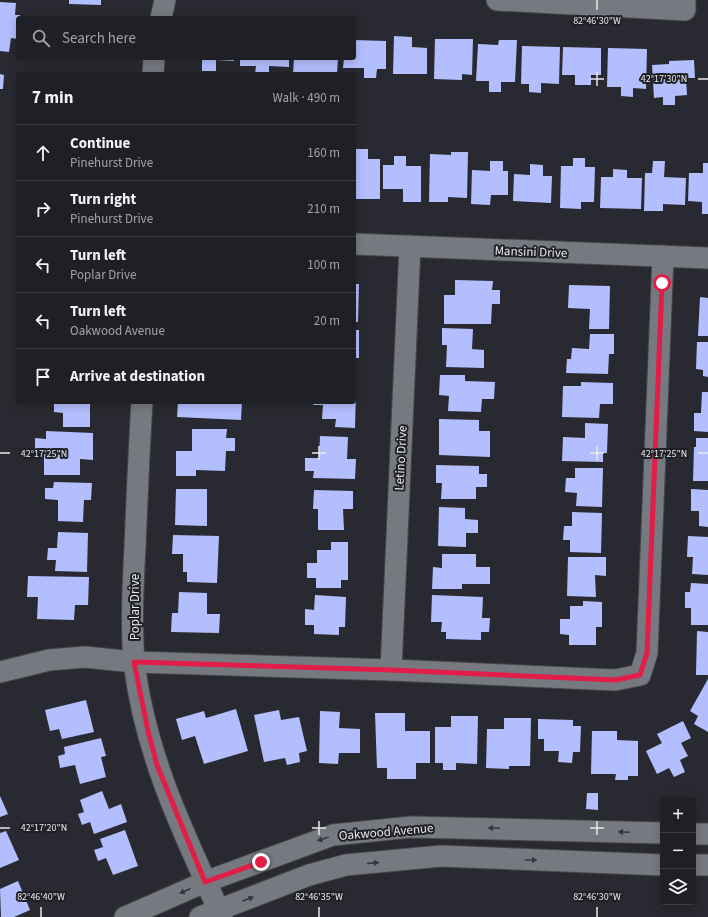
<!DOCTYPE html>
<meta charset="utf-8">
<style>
body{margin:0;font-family:"Source Sans 3",sans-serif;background:#27282d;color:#f1f3f6}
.controls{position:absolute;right:12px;bottom:12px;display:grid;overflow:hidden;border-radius:4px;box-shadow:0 2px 10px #0003}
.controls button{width:36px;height:36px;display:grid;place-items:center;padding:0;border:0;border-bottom:1px solid #3c3e42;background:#1f2025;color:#f1f3f6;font:20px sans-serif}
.stop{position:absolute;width:12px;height:12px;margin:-9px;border:3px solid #e11d48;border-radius:50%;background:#fff}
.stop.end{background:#e11d48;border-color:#fff;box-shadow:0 1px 4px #0008}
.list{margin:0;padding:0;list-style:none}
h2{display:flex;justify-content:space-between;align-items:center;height:52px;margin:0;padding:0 16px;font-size:17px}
h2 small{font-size:13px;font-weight:400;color:#a1a3a7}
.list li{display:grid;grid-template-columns:26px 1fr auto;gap:12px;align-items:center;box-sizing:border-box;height:56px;padding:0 16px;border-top:1px solid #3c3e42}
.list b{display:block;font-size:15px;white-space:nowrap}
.list p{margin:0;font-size:13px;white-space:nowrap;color:#a1a3a7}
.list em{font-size:13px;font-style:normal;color:#a1a3a7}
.icon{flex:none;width:22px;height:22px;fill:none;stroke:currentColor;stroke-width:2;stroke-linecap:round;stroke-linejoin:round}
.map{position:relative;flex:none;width:708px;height:917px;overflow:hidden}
.search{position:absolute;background:#1f2025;box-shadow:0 2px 10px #0003;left:16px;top:16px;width:340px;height:44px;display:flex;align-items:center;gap:10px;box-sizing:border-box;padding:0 14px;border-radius:4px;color:#a1a3a7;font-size:15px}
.panel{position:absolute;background:#1f2025;box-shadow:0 2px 10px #0003;left:16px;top:72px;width:340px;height:332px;border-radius:4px}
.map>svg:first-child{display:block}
.building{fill:#b3befe}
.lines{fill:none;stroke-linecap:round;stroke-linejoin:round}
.minor-casing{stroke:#45464c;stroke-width:23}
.minor{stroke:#777980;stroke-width:21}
.oneway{fill:#35363d}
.route{stroke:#e11d48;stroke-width:5}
.ticks{fill:none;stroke:#e8e9ee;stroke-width:1.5}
.labels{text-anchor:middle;stroke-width:4;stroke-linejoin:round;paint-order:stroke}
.street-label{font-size:13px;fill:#e8e9ee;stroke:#1f2027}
.ticks-label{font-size:10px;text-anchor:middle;fill:#e8e9ee;stroke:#1f2027;stroke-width:4;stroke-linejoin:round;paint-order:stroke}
</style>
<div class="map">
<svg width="708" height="917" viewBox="0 0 708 917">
<rect width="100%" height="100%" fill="#292a31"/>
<g class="building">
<path d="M69,0H101V5L69,4Z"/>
<path d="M0,2L16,3L15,15H20V18H18V39L11,38L9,52L0,51Z"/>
<path d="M394,36L412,37V47L427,48V74H393Z"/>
<path d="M435,39H473L472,75L462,74V80L434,79Z"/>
<path d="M354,40L386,41V69H377L376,78H364V68H343L344,58H354Z"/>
<path d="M499,40H517L515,82H501V92H489V81H476L478,44L498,45Z"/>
<path d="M522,46L560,47L559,84L541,83V93L529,92V84H521Z"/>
<path d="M563,47L601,48V75H591V85H575V75H562Z"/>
<path d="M608,48L647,49L646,89L633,88V97L621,96V87H607Z"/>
<path d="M190,58H234V61L216,60V71H202V60H190Z"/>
<path d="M240,58H289V67L269,66V74H255L256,66H240Z"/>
<path d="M294,58H338L337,74H293Z"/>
<path d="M694,60L695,78H686L687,95L675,96V105H663V97L654,98L652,65L669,64V61Z"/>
<path d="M0,74L4,75L3,89H0Z"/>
<path d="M354,149H368V159H380V199H354Z"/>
<path d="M451,152H468L467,198L448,197V202H429L430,154L451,155Z"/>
<path d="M394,156H406V166H421V202H403V189H383V165H394Z"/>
<path d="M573,158H585V167H595L594,202H581V209L560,208L561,166H573Z"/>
<path d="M490,161H503V171H508V195H491L490,205L471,204L472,170L490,171Z"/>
<path d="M653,161H665L664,177L686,178L685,205L663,204V211H644L645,173H652Z"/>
<path d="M703,163H708V214H702V202L688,201L689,173H703Z"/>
<path d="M530,164L543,165V176H552L551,203L513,201L514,174L530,175Z"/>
<path d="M613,169L627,170V178H642L641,209L600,208L601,177H613Z"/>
<path d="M455,280L493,281L492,290H500V304H492L491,324H444V295H455Z"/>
<path d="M354,284H359L358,322H354Z"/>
<path d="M569,285L610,286L609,329H589L590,309L568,308Z"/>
<path d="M700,297L708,298V336H698Z"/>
<path d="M442,328L473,329L472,349L484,350V368L446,367L447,345H442Z"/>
<rect x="354" y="330" width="5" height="28"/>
<path d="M590,334H614V354H609L608,374L566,373L567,359H571L572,348L589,349Z"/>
<path d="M697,342H708V377L703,376V370L696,369Z"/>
<path d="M440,375H465V381L495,382L494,399H482L481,412L448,411L449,396L439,395Z"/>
<path d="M581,382L613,383V404H600L599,418L562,417L563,386H581Z"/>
<path d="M354,391H356L355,428L335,427L336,419H322L323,405H313L314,402H354Z"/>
<path d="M702,392H708V432L694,431V413H701Z"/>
<path d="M54,402H90V427H63V413L54,412Z"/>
<path d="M178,402H242L241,420L177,417Z"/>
<path d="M439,419L479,420V431H490V457L439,455Z"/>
<path d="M585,423L608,424L607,453H603V462L562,461L563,437L585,438Z"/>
<path d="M192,429H227L226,438H235V451H226L225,471L196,470V476H176V451H192Z"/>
<path d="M46,431L93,433V460L80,459V475H44V453H35V438L46,439Z"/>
<path d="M320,436L348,437L347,459H356L355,479L313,478L314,471H305V458H319Z"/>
<path d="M696,438H708V481H693L694,447H696Z"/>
<path d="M436,465L479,466V474H487V487H476V499H441L442,483H436Z"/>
<path d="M575,468H603L602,507L576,506L577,493L565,492L566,478H575Z"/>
<path d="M54,482L92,483L91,500H84L83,522L58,521V500L45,499V488H53Z"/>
<path d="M176,489H207V526L175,525Z"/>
<path d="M691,489L708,490V527L699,526V511H691Z"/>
<path d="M314,490L353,491V509H343L344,530H318V509H313Z"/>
<path d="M439,507L465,508V519L478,520V533H466V547L438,546Z"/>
<path d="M572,512L602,513L601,553L570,552V540H563L564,526H572Z"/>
<path d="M58,532L88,533L87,572L55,571L56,560H47L48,548H57Z"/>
<path d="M173,535L219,536L217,583L187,582V572H183V554H172Z"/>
<path d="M688,536L708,537V575L692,574L693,557H687Z"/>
<path d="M331,542H348V580H341V588H316V578H307V563H317V550H331Z"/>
<path d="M442,554H476V567H490V584H462V589H432L433,567L442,568Z"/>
<path d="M568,557H606V576L595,575L596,597L567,596Z"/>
<path d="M28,576L89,577L88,605H75L74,620L37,619L38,597H27Z"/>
<path d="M691,583L708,584V625H691V608H685V592H690Z"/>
<path d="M179,592L207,593V614H220L219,633L171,632L172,613H178Z"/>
<path d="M315,595L346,597L345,627H339V635L314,634V625H305V609L314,610Z"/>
<path d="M432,595L483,597L482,618H490L489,632H481V640L446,639V632H441L442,622H431Z"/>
<path d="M583,601L602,602V627H596V645H569V635L560,634V619H570V606H583Z"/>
<path d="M697,631L708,632V675H696Z"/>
<path d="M708,679V732L694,724L698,716L690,711Z"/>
<path d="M86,700L94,732L62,739L59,729L50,731L45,710Z"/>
<path d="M236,709L248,751L204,764L195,736L182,740L176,719L204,711L206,718Z"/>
<path d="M279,710L281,720L299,717L307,751L299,753L300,762L287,765L285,758L264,762L254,715Z"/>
<path d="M320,711L340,712L339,728L360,729V753H339L338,764L319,763Z"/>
<path d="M375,713H405V731H430V763H416V779H387V768H377Z"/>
<path d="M451,716H478L477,764L456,763V770H443V763H435V727H451Z"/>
<path d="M504,718H531L530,766H509V769L486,768L487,729H504Z"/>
<path d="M538,719L573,720V726H581L580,752H573L572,763L558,762L559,751H544V739H538Z"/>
<path d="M683,721L691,738L681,743L688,756L680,760L685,772L674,777L669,768L657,774L646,751L662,743L657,734Z"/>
<path d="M592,731H617V740L638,741V776H628V780H615L616,774H591Z"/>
<path d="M101,738L106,756L101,757L106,777L80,784L75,765L60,768L58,756L65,754L64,747Z"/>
<path d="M102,791L109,809L121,804L127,822L94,834L90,822L82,825L78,814L84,812L80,800Z"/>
<path d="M587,793H598V810L586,809Z"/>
<path d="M0,796L8,814L0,817Z"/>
<path d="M125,830L138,866L113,875L106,858L98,861L94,850L103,847L100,839Z"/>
<path d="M6,831L19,860L0,868V833Z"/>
<path d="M18,881L30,910L14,917H1L0,889Z"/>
</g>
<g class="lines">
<defs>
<g id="minor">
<path d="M497,0L685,10V0"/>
<path d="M161,18L165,0"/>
<path d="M153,74L154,58"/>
<path d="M354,244L708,258"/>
<path d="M142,402C139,450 137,498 135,547C133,585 131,623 134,661C144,752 184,835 222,917"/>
<path d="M391,670L410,246"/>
<path d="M0,672L49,660L85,657L134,662L391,670L615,680L640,675L647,653L663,256"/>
<path d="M693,834H708"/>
<path d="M693,865H708"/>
<path d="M125,917L205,882L333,835L411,827L663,833"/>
<path d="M200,917L309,875L346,865L441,856L663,865"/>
</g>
</defs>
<use href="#minor" class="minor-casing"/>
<use href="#minor" class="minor"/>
</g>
<defs><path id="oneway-solid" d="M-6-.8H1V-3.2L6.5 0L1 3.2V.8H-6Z"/></defs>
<g class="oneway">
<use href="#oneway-solid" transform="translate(494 828) rotate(-178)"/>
<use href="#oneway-solid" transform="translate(624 832) rotate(-178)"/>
<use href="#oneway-solid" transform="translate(323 839) rotate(161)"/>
<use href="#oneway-solid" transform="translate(531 860) rotate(2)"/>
<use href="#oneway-solid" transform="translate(373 863) rotate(-5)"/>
<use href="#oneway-solid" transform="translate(185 891) rotate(156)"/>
<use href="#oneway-solid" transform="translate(248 899) rotate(-20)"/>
</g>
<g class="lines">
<path class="route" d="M261,862L205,882L157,765L148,731L134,662L391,670L615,680L640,675L647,653L662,283"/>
</g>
<path class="ticks" d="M597,0V10M597,72V86M590,79H604M698,79H708M319,446V460M597,446V460M0,453H10M312,453H326M590,453H604M698,453H708M319,821V835M597,821V835M0,828H10M312,828H326M590,828H604M41,907V917M319,907V917M597,907V917"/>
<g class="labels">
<g class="street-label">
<text transform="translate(531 251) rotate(2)" y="5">Mansini Drive</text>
<text transform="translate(400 458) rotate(-87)" y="5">Letino Drive</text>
<text transform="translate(134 607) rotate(-90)" y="5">Poplar Drive</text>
<text transform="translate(386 831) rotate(-5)" y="5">Oakwood Avenue</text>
</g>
</g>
<g class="ticks-label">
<text x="597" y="24">82°46'30"W</text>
<text x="664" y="82">42°17'30"N</text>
<text x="44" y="457">42°17'25"N</text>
<text x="664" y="457">42°17'25"N</text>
<text x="44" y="831">42°17'20"N</text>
<text x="41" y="900">82°46'40"W</text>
<text x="319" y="900">82°46'35"W</text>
<text x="597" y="900">82°46'30"W</text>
</g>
</svg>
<div class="controls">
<button>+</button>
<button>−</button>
<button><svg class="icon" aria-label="layers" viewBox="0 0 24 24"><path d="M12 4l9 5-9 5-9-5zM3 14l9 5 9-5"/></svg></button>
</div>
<div class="stop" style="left:662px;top:283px"></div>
<div class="stop end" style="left:261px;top:862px"></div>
<div class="search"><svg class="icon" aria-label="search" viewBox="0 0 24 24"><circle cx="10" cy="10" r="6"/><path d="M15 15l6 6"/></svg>Search here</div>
<section class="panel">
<h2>7 min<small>Walk · 490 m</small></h2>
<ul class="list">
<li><svg class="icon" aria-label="ahead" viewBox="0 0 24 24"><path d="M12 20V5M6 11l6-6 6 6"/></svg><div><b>Continue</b><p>Pinehurst Drive</p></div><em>160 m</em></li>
<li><svg class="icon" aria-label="right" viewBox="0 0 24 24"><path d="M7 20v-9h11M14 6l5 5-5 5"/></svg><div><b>Turn right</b><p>Pinehurst Drive</p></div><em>210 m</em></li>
<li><svg class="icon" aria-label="left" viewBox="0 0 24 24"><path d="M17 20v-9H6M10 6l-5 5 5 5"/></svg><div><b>Turn left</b><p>Poplar Drive</p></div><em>100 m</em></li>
<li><svg class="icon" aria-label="left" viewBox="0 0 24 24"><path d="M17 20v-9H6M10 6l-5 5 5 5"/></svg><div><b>Turn left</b><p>Oakwood Avenue</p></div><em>20 m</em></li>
<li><svg class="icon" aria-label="arrive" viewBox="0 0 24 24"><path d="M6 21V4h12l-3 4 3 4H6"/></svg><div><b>Arrive at destination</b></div></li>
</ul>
</section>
</div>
